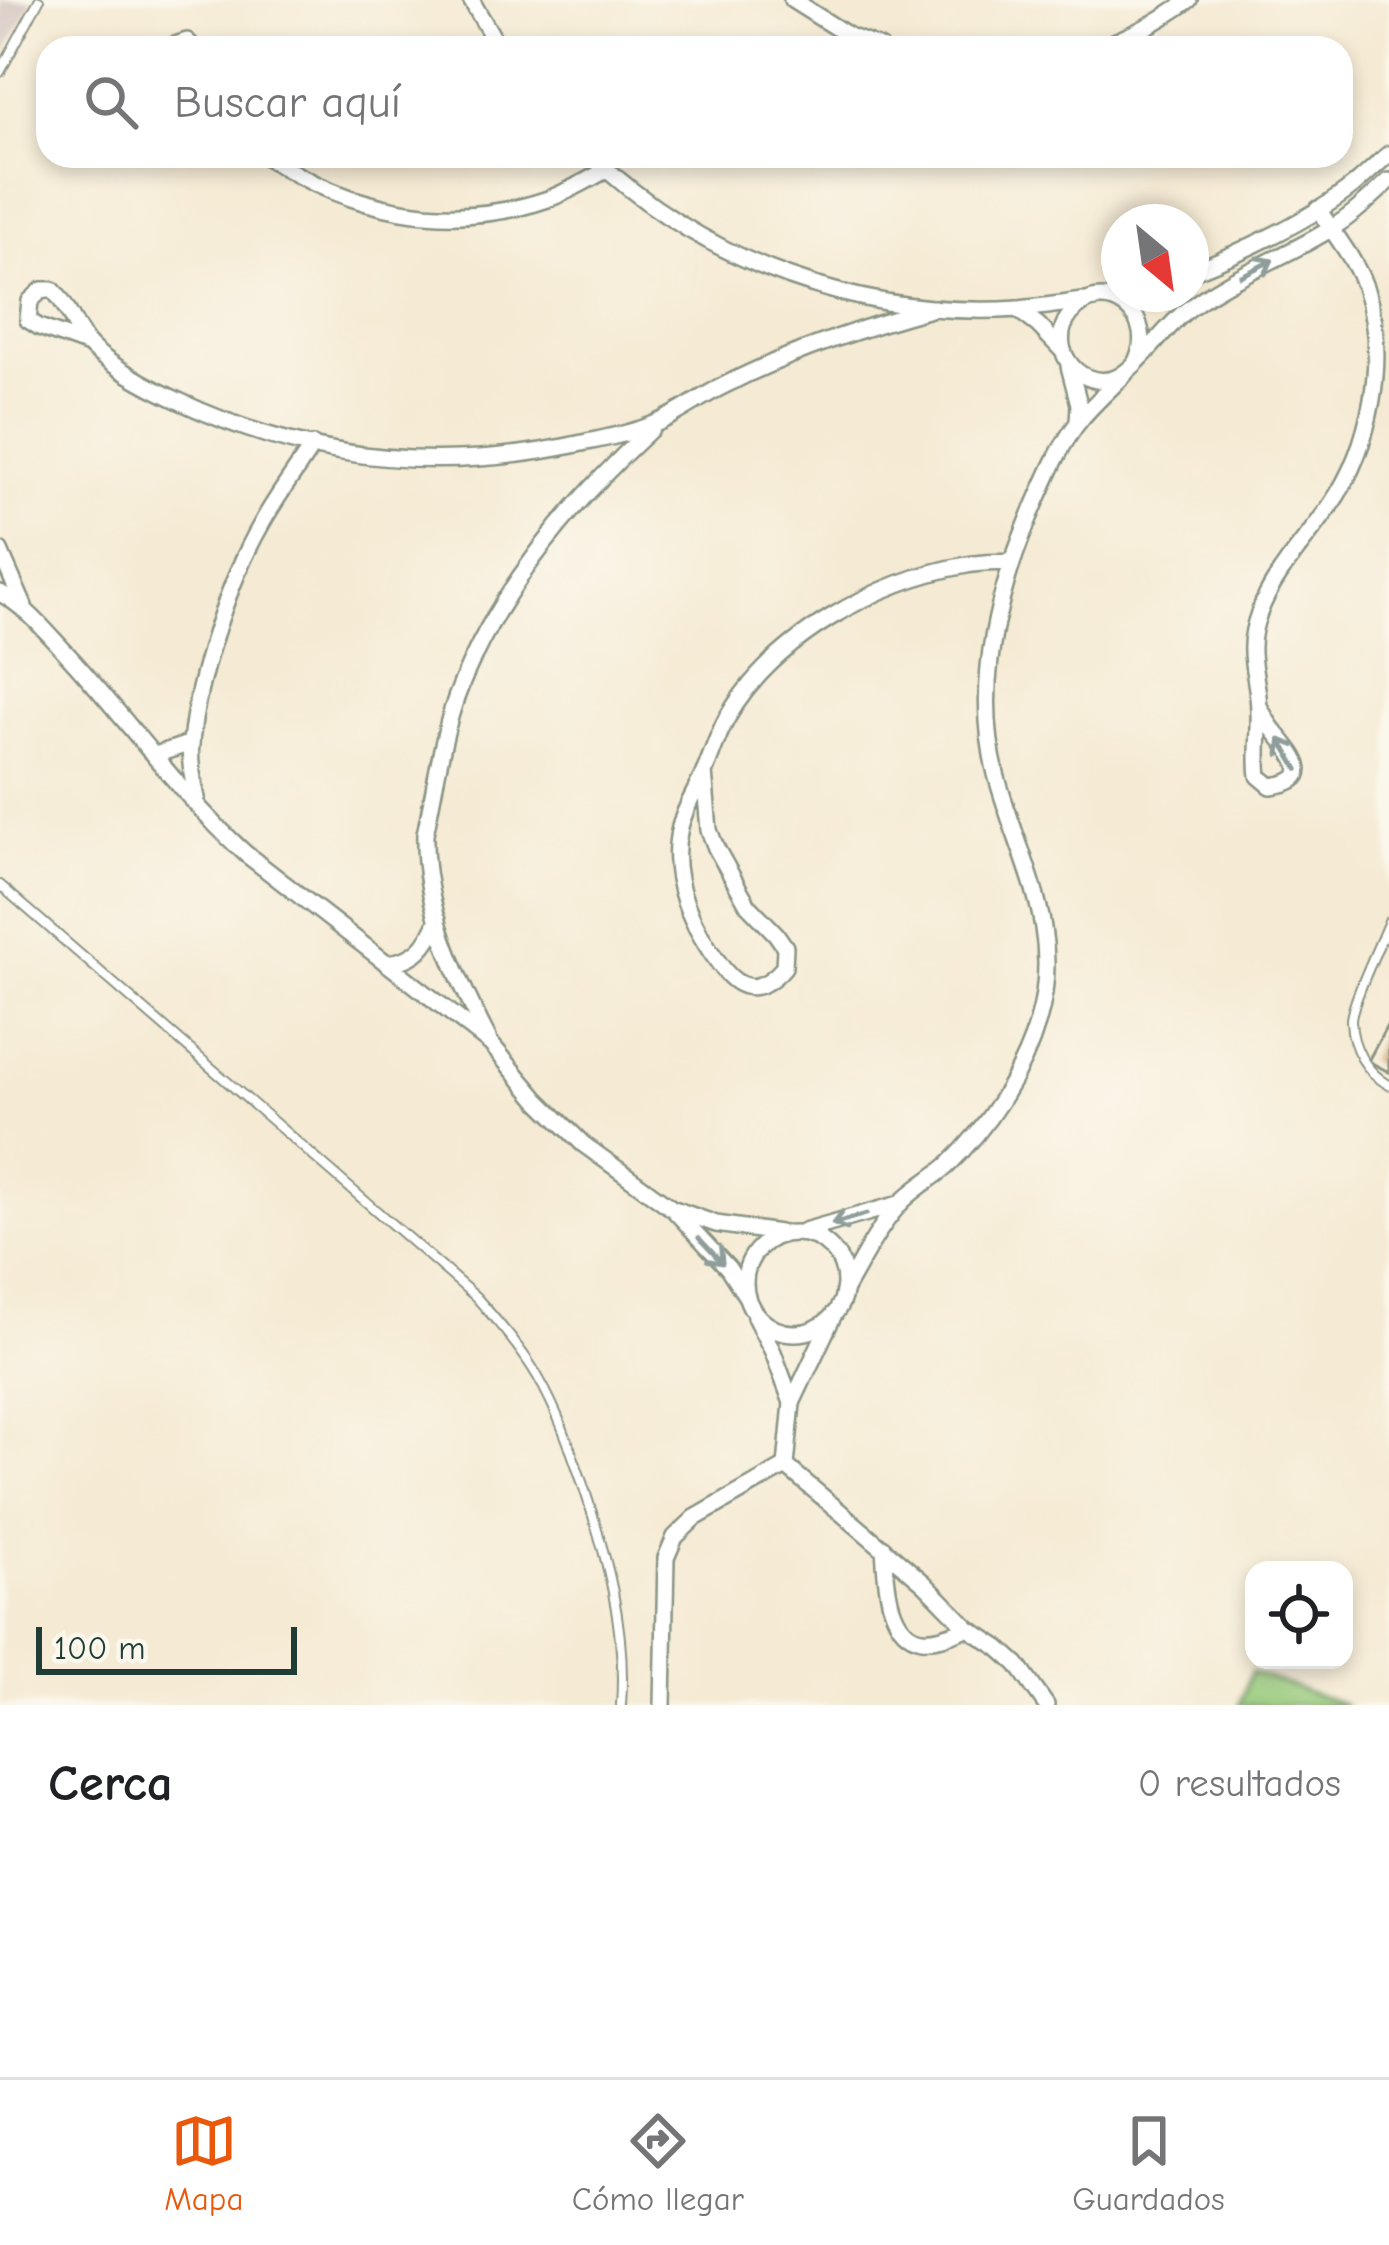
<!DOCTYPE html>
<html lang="es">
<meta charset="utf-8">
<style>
body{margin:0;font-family:"Comic Neue",sans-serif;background:#f6f6f6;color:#202124}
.controls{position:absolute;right:36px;bottom:36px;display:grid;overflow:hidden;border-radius:24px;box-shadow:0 6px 18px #0003}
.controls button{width:108px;height:108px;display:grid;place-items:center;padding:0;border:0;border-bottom:3px solid #e0e0e0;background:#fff;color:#202124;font:60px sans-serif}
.compass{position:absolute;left:1101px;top:204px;width:108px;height:108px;border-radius:50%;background:#fff;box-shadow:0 6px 18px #0003;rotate:151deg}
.scale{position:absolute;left:36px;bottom:30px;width:261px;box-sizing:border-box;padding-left:12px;border:6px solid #1f3d34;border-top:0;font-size:33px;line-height:42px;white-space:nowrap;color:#1f3d34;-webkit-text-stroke:9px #fbf7ec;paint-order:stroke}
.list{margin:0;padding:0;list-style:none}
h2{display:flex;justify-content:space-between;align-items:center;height:156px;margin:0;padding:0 48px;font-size:51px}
h2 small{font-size:39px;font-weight:400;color:#757577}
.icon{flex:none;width:66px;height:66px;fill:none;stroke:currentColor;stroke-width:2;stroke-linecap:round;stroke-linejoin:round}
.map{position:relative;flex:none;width:1389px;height:1705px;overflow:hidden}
.search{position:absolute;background:#fff;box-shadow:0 6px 18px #0003;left:36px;right:36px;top:36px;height:132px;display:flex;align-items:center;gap:30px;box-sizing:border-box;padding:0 42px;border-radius:36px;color:#757577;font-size:45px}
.sheet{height:372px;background:#fff}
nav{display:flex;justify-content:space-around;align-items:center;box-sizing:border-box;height:168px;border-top:3px solid #e0e0e0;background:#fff;font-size:33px;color:#757577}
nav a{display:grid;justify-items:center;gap:6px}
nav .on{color:#ea580c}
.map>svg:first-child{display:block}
.industrial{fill:#cfc0bb}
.green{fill:#94c878;stroke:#5a8256;stroke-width:3}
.building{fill:#cda876}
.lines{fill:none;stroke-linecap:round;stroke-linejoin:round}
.lane-casing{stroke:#8a9484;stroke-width:12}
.street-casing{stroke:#8a9484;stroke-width:20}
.lane{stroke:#fff;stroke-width:8}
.street{stroke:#fff;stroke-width:15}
.oneway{stroke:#8f9e9a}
</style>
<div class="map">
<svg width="1389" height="1705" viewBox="0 0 1389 1705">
<rect width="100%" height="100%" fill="#fbf7ec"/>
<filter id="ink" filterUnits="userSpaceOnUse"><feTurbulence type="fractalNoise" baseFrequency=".00833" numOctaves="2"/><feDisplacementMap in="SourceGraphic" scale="24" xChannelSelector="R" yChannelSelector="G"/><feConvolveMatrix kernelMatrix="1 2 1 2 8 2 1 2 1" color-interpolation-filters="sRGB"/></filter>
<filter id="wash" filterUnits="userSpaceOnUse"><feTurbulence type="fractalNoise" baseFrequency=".004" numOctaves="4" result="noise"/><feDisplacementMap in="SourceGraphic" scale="48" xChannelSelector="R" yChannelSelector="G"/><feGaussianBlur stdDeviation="2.7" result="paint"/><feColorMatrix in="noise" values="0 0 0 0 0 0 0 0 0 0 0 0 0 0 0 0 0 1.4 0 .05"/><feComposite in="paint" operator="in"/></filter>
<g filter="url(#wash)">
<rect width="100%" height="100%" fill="#f5ead3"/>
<path class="industrial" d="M0,0H33L0,62Z"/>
<path class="green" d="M1251,1672L1346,1705H1239Z"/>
<g id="blocks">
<path class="building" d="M1389,1022V1072L1368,1061Z"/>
</g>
</g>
<g filter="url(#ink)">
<use href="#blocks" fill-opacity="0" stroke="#8a9484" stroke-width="3"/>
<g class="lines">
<defs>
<g id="lane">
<path d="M0,72L39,0"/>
<path d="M0,885L476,1297C498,1322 521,1348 538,1377C557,1410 569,1444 581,1479C606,1553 627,1627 621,1705"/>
<path d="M1389,921C1382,939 1350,1006 1351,1021C1352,1048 1366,1072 1389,1085"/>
</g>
<g id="street">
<path d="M471,0L499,48"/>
<path d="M792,0L849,36L880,48"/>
<path d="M166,48L187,41L194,48"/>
<path d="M1097,48C1131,37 1160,21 1189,0"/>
<path d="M265,156C351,211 448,233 548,199C568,192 588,180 606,170"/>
<path d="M592,156C706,264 862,319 1019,309C1040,307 1062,304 1083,301"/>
<path d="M1191,272C1242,252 1310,220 1353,186C1365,176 1377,164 1389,154"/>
<path d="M1017,309L1038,325L1063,351"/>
<path d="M89,345L39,327L28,320L30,301L42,290H53C70,307 75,333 93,349C118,371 149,387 179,401C310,463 447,474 587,442C611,437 636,432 657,423C680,413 699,398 721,387C789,352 860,328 934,308"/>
<path d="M1134,365C1163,316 1102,273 1070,315C1046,345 1076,389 1113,379C1133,374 1166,326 1187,310C1231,275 1285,258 1332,228C1353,215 1371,198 1389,181"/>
<path d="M1069,366L1079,404L1078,422"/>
<path d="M0,551L24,606"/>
<path d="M0,593C27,607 47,633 68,655C128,720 180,795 246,854L491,1044L538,1100L583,1144L673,1209L728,1268L746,1296"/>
<path d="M1260,708C1265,717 1269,726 1276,733C1294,755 1319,781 1271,786L1259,776C1256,754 1260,734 1259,712C1259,674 1243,655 1259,613C1274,573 1306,541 1330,506C1371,447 1389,356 1365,287C1355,259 1334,234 1318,209"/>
<path d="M155,755L191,743"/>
<path d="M704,772L709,830L716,848L748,905L776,934L785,947L784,967C765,989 745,996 724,970C693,930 667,878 680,827C685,806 698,788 706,768C713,751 718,734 727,718C773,638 878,580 967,565C982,562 997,563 1012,562"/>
<path d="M197,798C193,780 189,762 191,743C197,678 229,580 262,523C277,496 296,471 313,445"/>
<path d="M386,963C416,961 428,945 438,919"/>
<path d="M488,1038C456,976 423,905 425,834C435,789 441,741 456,698C494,594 570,504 651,429"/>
<path d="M674,1209L716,1224L779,1233"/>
<path d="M804,1231L899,1204"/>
<circle cx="795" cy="1283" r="50"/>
<path d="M844,1291C861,1262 876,1231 898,1206C911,1190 931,1180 947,1166C987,1128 1023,1073 1038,1021C1065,928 1018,858 996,774C973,681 999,585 1037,500C1049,473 1062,442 1080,420C1094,403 1110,389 1125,374"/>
<path d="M834,1314L792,1403L786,1466L924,1583L968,1628L999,1648L1017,1664L1046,1705"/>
<path d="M755,1317L773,1352L792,1403"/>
<path d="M884,1548C886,1575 886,1633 922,1639C937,1641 954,1633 968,1628"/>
<path d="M663,1705L666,1558L675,1537L695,1518L786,1466"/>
</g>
</defs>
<use href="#lane" class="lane-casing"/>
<use href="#street" class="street-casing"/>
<use href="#lane" class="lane"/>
<use href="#street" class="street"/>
</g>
<defs><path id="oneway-shaft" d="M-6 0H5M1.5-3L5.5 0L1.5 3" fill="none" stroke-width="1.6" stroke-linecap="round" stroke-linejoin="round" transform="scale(3)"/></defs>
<g class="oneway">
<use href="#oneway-shaft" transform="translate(1257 268) rotate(-27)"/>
<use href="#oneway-shaft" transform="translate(1289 754) rotate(-121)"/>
<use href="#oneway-shaft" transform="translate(849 1219) rotate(164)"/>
<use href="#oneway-shaft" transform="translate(711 1251) rotate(47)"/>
</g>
</g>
</svg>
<div class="controls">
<button><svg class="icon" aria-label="locate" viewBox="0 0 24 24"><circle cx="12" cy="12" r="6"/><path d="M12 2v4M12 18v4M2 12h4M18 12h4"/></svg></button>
</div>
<svg class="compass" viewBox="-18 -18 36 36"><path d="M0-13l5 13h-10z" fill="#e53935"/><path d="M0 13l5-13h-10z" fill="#757577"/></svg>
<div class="scale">100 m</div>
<div class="search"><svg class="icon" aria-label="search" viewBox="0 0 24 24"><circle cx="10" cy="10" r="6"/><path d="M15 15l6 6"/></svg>Buscar aquí</div>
</div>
<section class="sheet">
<h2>Cerca<small>0 resultados</small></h2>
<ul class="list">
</ul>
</section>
<nav>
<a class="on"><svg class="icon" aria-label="map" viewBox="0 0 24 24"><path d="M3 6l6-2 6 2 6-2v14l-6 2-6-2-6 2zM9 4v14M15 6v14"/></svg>Mapa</a>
<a><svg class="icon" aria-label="directions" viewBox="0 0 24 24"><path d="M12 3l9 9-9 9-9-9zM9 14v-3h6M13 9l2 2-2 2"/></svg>Cómo llegar</a>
<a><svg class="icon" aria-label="saved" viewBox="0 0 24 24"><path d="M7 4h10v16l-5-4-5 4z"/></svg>Guardados</a>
</nav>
